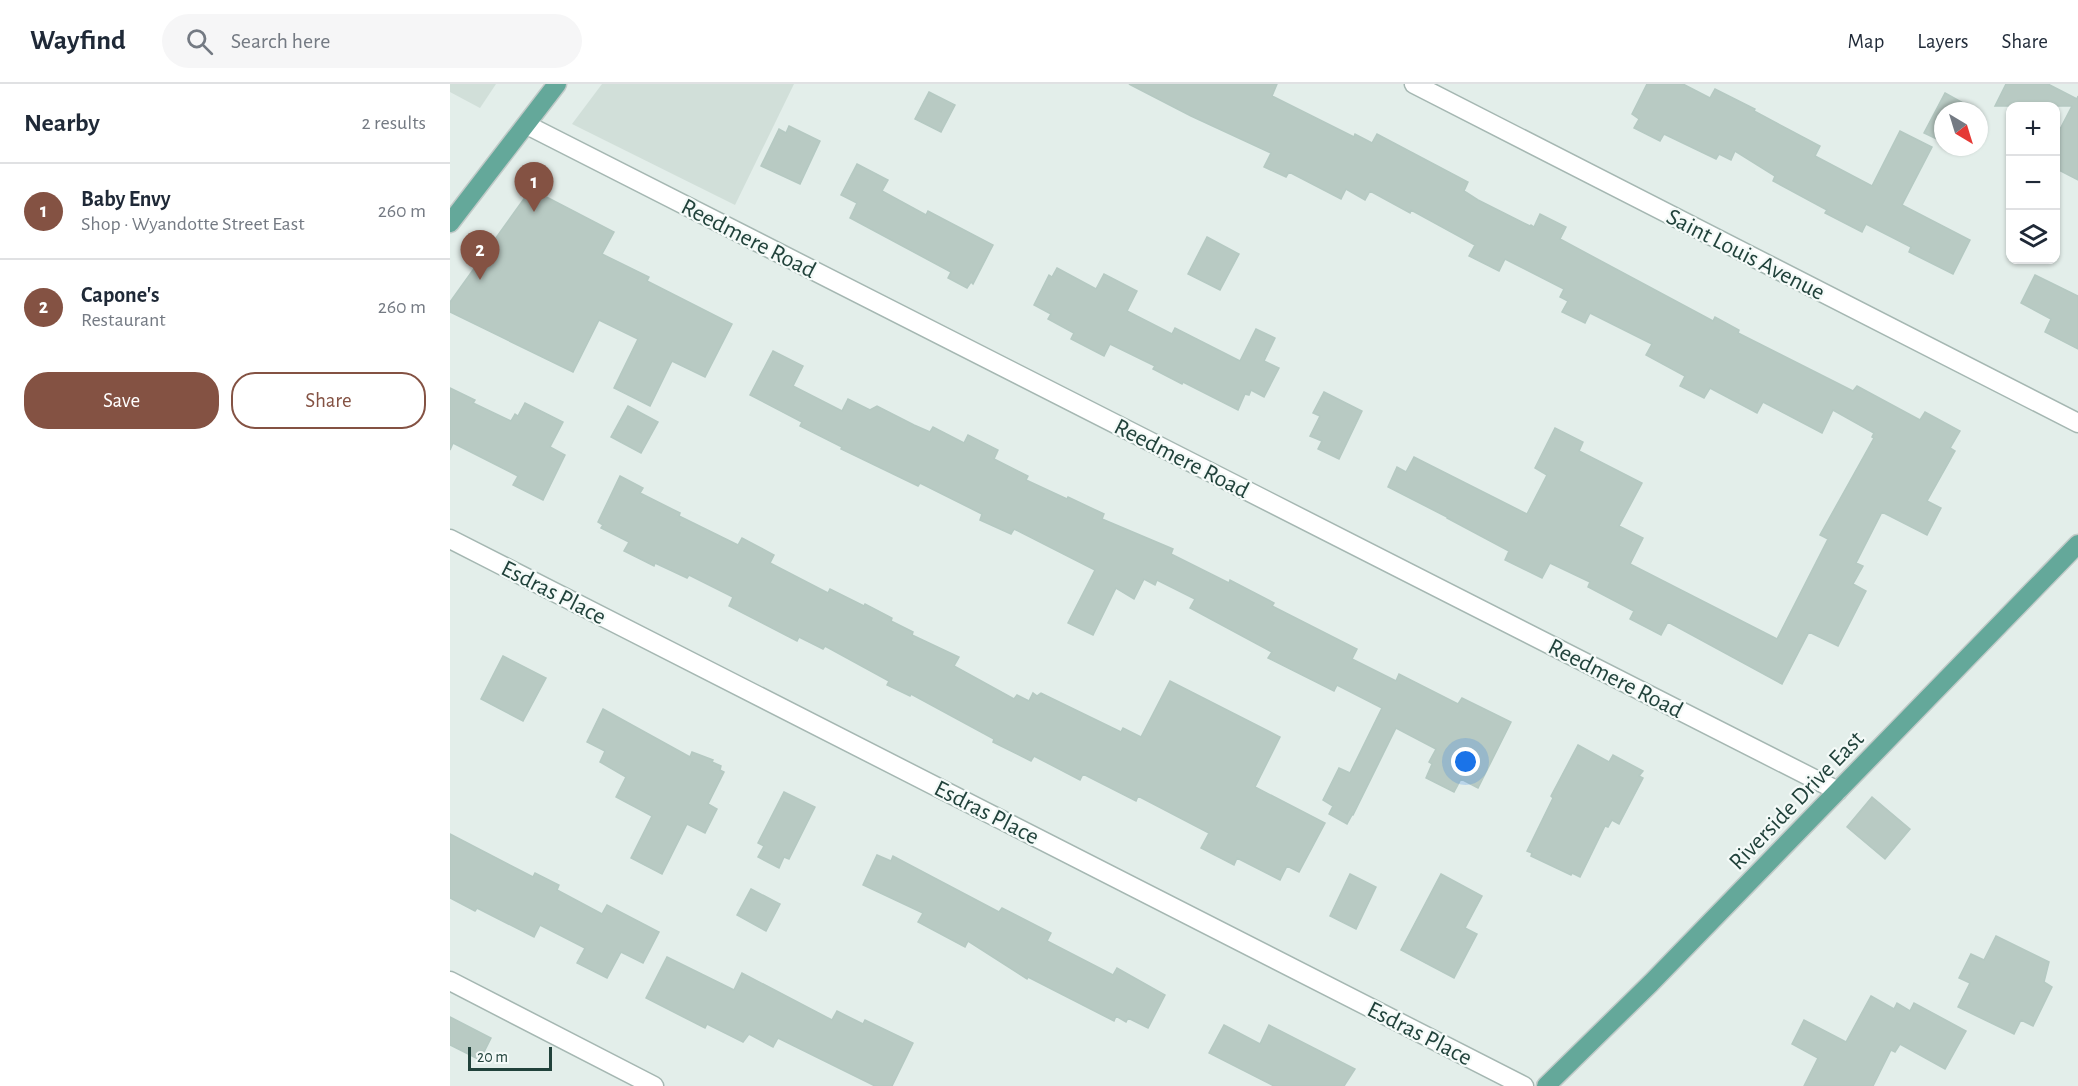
<!DOCTYPE html>
<meta charset="utf-8">
<style>
body{margin:0;font-family:"Alegreya Sans",sans-serif;background:#f6f6f7;color:#1f2937}
.controls{position:absolute;right:18px;top:18px;display:grid;overflow:hidden;border-radius:12px;box-shadow:0 2px 4px #0004}
.controls button{width:54px;height:54px;display:grid;place-items:center;padding:0;border:0;border-bottom:2px solid #e0e1e3;background:#fff;color:#1f2937;font:30px sans-serif}
.compass{position:absolute;left:1484px;top:18px;width:54px;height:54px;border-radius:50%;background:#fff;box-shadow:0 2px 4px #0004;rotate:142deg}
.scale{position:absolute;left:18px;bottom:15px;width:84px;box-sizing:border-box;padding-left:6px;border:3px solid #21423b;border-top:0;font-size:16px;line-height:21px;white-space:nowrap;color:#21423b;-webkit-text-stroke:4px #f4faf8;paint-order:stroke}
.you{position:absolute;left:1016px;top:678px;width:21px;height:21px;margin:-15px;border:4px solid #fff;border-radius:50%;background:#1a73e8;box-shadow:0 0 0 9px #1a73e833}
.badge{display:grid;place-items:center;width:39px;height:39px;border-radius:50%;background:#845243;color:#fff;font-size:20px;font-weight:700}
.pin{position:absolute;translate:-50% -50px;filter:drop-shadow(0 2px 3px #0008)}
.pin::after{content:'';position:absolute;top:32px;width:21px;height:18px;background:inherit;clip-path:polygon(0 0,100% 0,50% 100%)}
.list{margin:0;padding:0;list-style:none}
h2{display:flex;justify-content:space-between;align-items:center;height:78px;margin:0;padding:0 24px;font-size:26px}
h2 small{font-size:20px;font-weight:400;color:#747a83}
.list li{display:grid;grid-template-columns:39px 1fr auto;gap:18px;align-items:center;box-sizing:border-box;height:96px;padding:0 24px;border-top:2px solid #e0e1e3}
.list b{display:block;font-size:22px;white-space:nowrap}
.list p{margin:0;font-size:20px;white-space:nowrap;color:#747a83}
.list em{font-size:20px;font-style:normal;color:#747a83}
.actions{display:flex;gap:12px;padding:18px 24px}
.actions a{flex:1;padding:14px 0;border:2px solid #845243;border-radius:24px;text-align:center;font-size:21px;color:#845243}
.actions .main{background:#845243;color:#fff}
.icon{flex:none;width:33px;height:33px;fill:none;stroke:currentColor;stroke-width:2;stroke-linecap:round;stroke-linejoin:round}
.map{position:relative;flex:none;width:1628px;height:1002px;overflow:hidden}
header{display:flex;align-items:center;gap:36px;box-sizing:border-box;height:84px;padding:0 30px;background:#fff;border-bottom:2px solid #e0e1e3}
header strong{font-size:28px}
nav{display:flex;gap:33px;margin-inline-start:auto;font-size:21px}
.search{width:420px;height:54px;background:#f6f6f7;display:flex;align-items:center;gap:15px;box-sizing:border-box;padding:0 21px;border-radius:33px;color:#747a83;font-size:22px}
main{display:flex}
aside{flex:1;background:#fff}
.map>svg:first-child{display:block}
.built{fill:#d1dfd9}
.building{fill:#b8cac3;stroke:#b5c9c2;stroke-width:1.5}
.lines{fill:none;stroke-linecap:round;stroke-linejoin:round}
.minor-casing{stroke:#a5b7b2;stroke-width:21}
.major-casing{stroke:#c1cac8;stroke-width:21}
.minor{stroke:#fff;stroke-width:18}
.major{stroke:#64a89a;stroke-width:18}
.labels{text-anchor:middle;stroke-width:4.5;stroke-linejoin:round;paint-order:stroke}
.street-label{font-size:24px;fill:#21423b;stroke:#f4faf8}
</style>
<header>
<strong>Wayfind</strong>
<div class="search"><svg class="icon" aria-label="search" viewBox="0 0 24 24"><circle cx="10" cy="10" r="6"/><path d="M15 15l6 6"/></svg>Search here</div>
<nav><a>Map</a><a>Layers</a><a>Share</a></nav>
</header>
<main>
<aside>
<h2>Nearby<small>2 results</small></h2>
<ul class="list">
<li><span class="badge">1</span><div><b>Baby Envy</b><p>Shop · Wyandotte Street East</p></div><em>260 m</em></li>
<li><span class="badge">2</span><div><b>Capone's</b><p>Restaurant</p></div><em>260 m</em></li>
</ul>
<div class="actions"><a class="main">Save</a><a>Share</a></div>
</aside>
<div class="map">
<svg width="1628" height="1002" viewBox="0 0 1628 1002">
<rect width="100%" height="100%" fill="#e3eeea"/>
<g class="built">
<path d="M0,0H46L30,24L0,8Z"/>
<path d="M152,0H344L285,121L122,40Z"/>
</g>
<g class="building">
<path d="M679,0H827L822,12L904,53L905,50L922,59L927,50L1018,98L1014,107L1028,116L1080,142L1081,141L1084,143L1090,130L1116,143L1110,155L1263,237L1265,233L1289,246L1288,249L1403,307L1407,302L1470,336L1475,328L1510,347L1500,364L1505,367L1477,417L1491,424L1477,451L1432,428L1406,479L1413,482L1403,500L1416,507L1388,562L1359,548L1332,600L1218,538L1211,551L1180,535L1184,527L1138,503L1140,498L1100,479L1092,494L1055,476L1059,467L997,434V433L938,403L947,383L956,388L964,373L1077,430L1097,391L1085,384L1105,344L1133,358L1129,367L1192,399L1169,442L1193,454L1180,480L1327,555L1378,455L1370,451L1424,354L1422,353L1424,349L1383,326L1372,349L1313,318L1307,329L1260,304L1254,314L1230,302L1235,292L1196,271L1202,260L1140,229L1135,239L1112,228L1118,217L1110,213L1114,205L1055,175L1049,187L1019,172L1025,161L961,126L960,129L920,107L915,116L896,105L891,115L839,88L836,93L814,83L821,69L741,32Z"/>
<path d="M1197,0H1233L1260,14L1265,5L1305,25L1304,27L1370,62L1365,72L1422,102L1450,47L1482,63L1452,121L1520,156L1503,190L1459,168L1461,163L1416,140L1412,148L1375,129L1377,126L1323,97L1325,92L1285,67L1281,76L1269,70L1266,75L1214,50L1210,57L1184,44L1189,35L1182,30Z"/>
<path d="M1556,0H1598L1627,15L1628,12V96L1605,84V55L1622,22H1545Z"/>
<path d="M479,8L505,21L491,48L465,35Z"/>
<path d="M1495,9L1524,25L1523,27H1493V58L1474,49Z"/>
<path d="M339,42L370,57L350,100L311,82L329,45L336,49Z"/>
<path d="M407,80L438,96L432,107L476,131L478,127L543,161L523,200L521,198L517,204L498,194L501,188L400,134L407,119L391,111Z"/>
<path d="M81,105L164,148L152,170L199,193L197,197L282,240L255,293L222,277L200,322L164,304L188,255L149,236L123,288L0,228V218Z"/>
<path d="M757,153L789,170L770,206L738,190Z"/>
<path d="M607,184L646,205L654,190L687,207L677,227L722,250L725,244L790,277L806,245L825,254L814,277L829,284L814,313L801,306L799,311L795,310L788,326L733,298L732,300L703,285L705,282L660,260L654,272L621,255L624,249L598,235L601,230L584,221L599,191L602,193Z"/>
<path d="M1585,191L1628,212V265L1595,248L1601,235L1571,219Z"/>
<path d="M323,267L353,282L343,302L392,327L398,315L420,326L427,322L464,341L480,348L483,343L514,359L518,351L548,366L544,375L578,392L576,396L617,415L618,413L654,430L652,435L723,465L721,470L779,499L780,496L824,519L822,522L907,565L902,575L946,597L949,590L1008,620L1012,614L1061,638L1028,704L1011,695L1004,708L976,694L982,680L979,678L986,665L946,644L903,731H902L897,740L879,730L883,722L873,716L889,684L900,689L932,624L887,601L884,607L818,574L822,568L740,524L745,515L707,496L705,501L694,495L684,515L666,504L643,551L618,539L645,486L564,445L561,450L530,436L532,430L470,399L468,402L391,365L392,363L350,342L352,338L300,311Z"/>
<path d="M0,304L25,316L23,319L61,337L65,330L68,332L75,319L113,338L100,363L115,371L93,416L63,401L68,392L3,359L0,366Z"/>
<path d="M874,308L912,327L889,375L868,365L872,357L860,352L870,332L863,329Z"/>
<path d="M178,322L208,338L191,369L161,353Z"/>
<path d="M170,392L193,404L190,409L230,429L229,432L288,461L292,454L324,471L320,479L378,509L380,505L414,522L415,520L442,534L441,537L463,548L462,551L509,573L504,582L564,615L567,611L579,617L583,609L587,612L591,609L671,648L673,644L691,653L720,597L830,653L805,703L875,739L849,788L837,782L830,796L787,774L784,781L751,764L759,749L688,712L686,717L633,690L630,696L584,672L581,677L543,658L544,655L461,610L460,612L437,601L439,597L375,562L373,565L349,553L347,557L279,522L283,513L239,491L237,494L205,479L204,482L174,467L179,458L151,444L153,441L148,438Z"/>
<path d="M53,572L96,594L73,637L31,615Z"/>
<path d="M153,625L240,673L242,668L263,676L262,678L271,682L270,686L274,688L258,720L267,725L255,749L237,740L212,790L181,774L202,732L166,713L176,693L150,678L155,667L137,658Z"/>
<path d="M1128,661L1159,678L1163,671L1193,687L1189,692L1193,694L1169,740L1162,736L1158,743L1155,742L1130,793L1122,789L1121,791L1081,772L1082,769L1077,767L1103,714L1101,712Z"/>
<path d="M334,708L365,723L339,775L334,773L329,784L308,773L314,762L308,759Z"/>
<path d="M1422,713L1460,745L1435,775L1397,743Z"/>
<path d="M0,750L83,793L85,789L109,801L107,806L152,830L157,821L209,848L193,879L171,868L157,894L127,879L135,864L90,841L84,853L27,824L25,827L0,814Z"/>
<path d="M427,771L441,777L443,772L549,828L552,824L601,849L597,857L663,891L667,884L715,911L698,944L678,934L676,938L666,932L664,937L578,893L577,895L518,857L515,863L468,838L473,829L413,801Z"/>
<path d="M900,790L926,803L906,845L880,832Z"/>
<path d="M991,790L1032,812L1015,844L1027,850L1004,894L951,866Z"/>
<path d="M301,805L330,820L316,847L287,831Z"/>
<path d="M1546,852L1599,878L1594,898L1602,903L1583,942L1571,936L1564,950L1508,923L1520,899L1509,894L1521,870L1534,876Z"/>
<path d="M217,873L284,906L292,889L382,936L387,927L413,940L415,936L463,959L442,1002H425L328,954L323,963L299,950L293,958L257,940L255,944L196,914Z"/>
<path d="M1421,912L1444,925L1447,919L1460,927L1464,919L1516,947L1495,985L1450,960L1445,968L1441,966L1423,1002H1354L1368,974L1342,960L1354,936L1396,958Z"/>
<path d="M0,933L41,954L30,976L0,961Z"/>
<path d="M774,941L810,960L819,941L905,985L894,1002H824L759,969Z"/>
</g>
<g class="lines">
<defs>
<g id="minor">
<path d="M964,0L1628,339"/>
<path d="M77,41L1388,707"/>
<path d="M0,455L1074,1002"/>
<path d="M0,897L204,1002"/>
</g>
<g id="major">
<path d="M0,139L107,0"/>
<path d="M1096,1002L1201,899L1628,460"/>
</g>
</defs>
<use href="#minor" class="minor-casing"/>
<use href="#major" class="major-casing"/>
<use href="#minor" class="minor"/>
<use href="#major" class="major"/>
</g>
<g class="labels">
<g class="street-label">
<text transform="translate(299 154) rotate(27)" y="8">Reedmere Road</text>
<text transform="translate(1296 170) rotate(27)" y="8">Saint Louis Avenue</text>
<text transform="translate(732 374) rotate(27)" y="8">Reedmere Road</text>
<text transform="translate(104 508) rotate(27)" y="8">Esdras Place</text>
<text transform="translate(1166 594) rotate(27)" y="8">Reedmere Road</text>
<text transform="translate(1346 716) rotate(-46)" y="8">Riverside Drive East</text>
<text transform="translate(537 728) rotate(27)" y="8">Esdras Place</text>
<text transform="translate(970 949) rotate(27)" y="8">Esdras Place</text>
</g>
</g>
</svg>
<div class="controls">
<button>+</button>
<button>−</button>
<button><svg class="icon" aria-label="layers" viewBox="0 0 24 24"><path d="M12 4l9 5-9 5-9-5zM3 14l9 5 9-5"/></svg></button>
</div>
<svg class="compass" viewBox="-18 -18 36 36"><path d="M0-13l5 13h-10z" fill="#e53935"/><path d="M0 13l5-13h-10z" fill="#747a83"/></svg>
<div class="scale">20 m</div>
<div class="you"></div>
<div class="pin badge" style="left:84px;top:128px">1</div>
<div class="pin badge" style="left:30px;top:196px">2</div>
</div>
</main>
